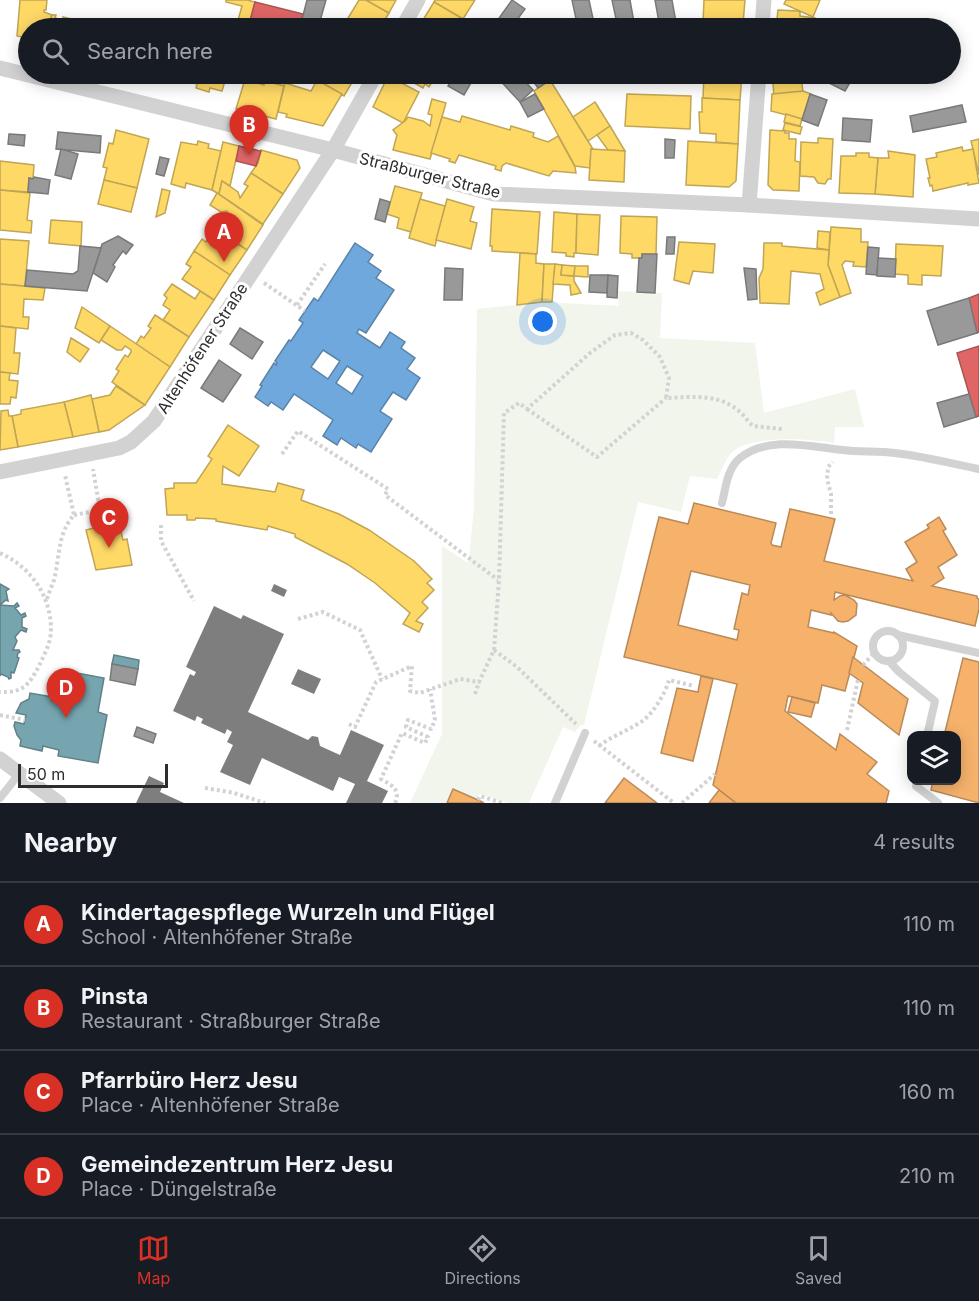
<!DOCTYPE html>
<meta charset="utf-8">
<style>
body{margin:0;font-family:Inter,sans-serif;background:#242831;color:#f1f3f6}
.controls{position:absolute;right:18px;bottom:18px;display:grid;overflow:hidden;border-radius:12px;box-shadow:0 3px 15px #0003}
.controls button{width:54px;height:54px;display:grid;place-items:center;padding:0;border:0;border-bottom:2px solid #363941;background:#171b24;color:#f1f3f6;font:30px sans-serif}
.scale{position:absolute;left:18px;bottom:15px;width:150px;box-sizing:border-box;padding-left:6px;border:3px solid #2d2d2d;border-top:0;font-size:16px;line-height:21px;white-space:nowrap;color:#2d2d2d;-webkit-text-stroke:4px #fff;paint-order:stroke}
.you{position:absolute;left:543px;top:322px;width:21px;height:21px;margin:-15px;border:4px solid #fff;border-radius:50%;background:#1a73e8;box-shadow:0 0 0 9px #1a73e833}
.badge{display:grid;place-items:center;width:39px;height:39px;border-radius:50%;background:#d93025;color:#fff;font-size:20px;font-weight:700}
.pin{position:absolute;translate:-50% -50px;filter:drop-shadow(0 2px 3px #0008)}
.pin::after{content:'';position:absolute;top:32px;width:21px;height:18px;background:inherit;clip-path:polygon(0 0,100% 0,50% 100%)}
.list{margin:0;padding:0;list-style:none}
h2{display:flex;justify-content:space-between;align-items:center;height:78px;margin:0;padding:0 24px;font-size:26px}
h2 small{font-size:20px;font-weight:400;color:#9ea1a6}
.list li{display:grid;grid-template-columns:39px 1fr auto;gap:18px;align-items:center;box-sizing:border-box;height:84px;padding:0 24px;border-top:2px solid #363941}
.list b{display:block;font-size:22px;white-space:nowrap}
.list p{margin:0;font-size:20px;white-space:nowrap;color:#9ea1a6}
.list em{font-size:20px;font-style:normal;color:#9ea1a6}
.icon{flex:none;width:33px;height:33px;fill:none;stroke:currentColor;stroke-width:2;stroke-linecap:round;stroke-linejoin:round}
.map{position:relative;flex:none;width:979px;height:803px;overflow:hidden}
.search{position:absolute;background:#171b24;box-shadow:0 3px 15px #0003;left:18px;right:18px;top:18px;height:66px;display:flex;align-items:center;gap:15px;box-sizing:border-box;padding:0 21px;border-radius:33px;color:#9ea1a6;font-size:22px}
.sheet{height:414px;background:#171b24}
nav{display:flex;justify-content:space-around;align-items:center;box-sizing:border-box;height:84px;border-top:2px solid #363941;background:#171b24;font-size:16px;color:#9ea1a6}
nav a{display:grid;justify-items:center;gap:3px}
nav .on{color:#d93025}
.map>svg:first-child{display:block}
.green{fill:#f2f5eb}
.homes{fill:#ffd966;stroke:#c0a555;stroke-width:1.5}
.shops{fill:#e06666;stroke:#a55;stroke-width:1.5}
.schools{fill:#6fa8dc;stroke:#5b83a8;stroke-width:1.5;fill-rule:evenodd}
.health{fill:#f6b26b;stroke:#ba8a58;stroke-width:1.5;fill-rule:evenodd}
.public{fill:#76a5af;stroke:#608188;stroke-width:1.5}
.industry{fill:#999;stroke:#797979;stroke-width:1.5}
.building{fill:#7e7e7e}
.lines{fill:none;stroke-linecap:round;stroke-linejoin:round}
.path{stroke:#d2d2d2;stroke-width:4;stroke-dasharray:3 3;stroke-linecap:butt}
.service{stroke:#d2d2d2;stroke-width:8}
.minor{stroke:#d2d2d2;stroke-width:15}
.labels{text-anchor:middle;stroke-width:6;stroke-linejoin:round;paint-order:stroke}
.street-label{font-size:16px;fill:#2d2d2d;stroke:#fff}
</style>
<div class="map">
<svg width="979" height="803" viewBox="0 0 979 803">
<rect width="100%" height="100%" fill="#fff"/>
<path class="green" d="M617,291L662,293L660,338L755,343L764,413L855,389L864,427H835L834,443C810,439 748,434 730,454C725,461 721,471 717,479L690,476L681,512L638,502L584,725H581L575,732L563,727L529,803H508L480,794L476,799L454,789L447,803H410L442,734V546L468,563L469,559L474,507L477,309L542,302L619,306Z"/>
<g class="homes">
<path d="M20,0H47L46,10H44V12L52,15L47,28H28V38L17,36Z"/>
<path d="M226,0H247L255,2L249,27L239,25L238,28L236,27L242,6L226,2Z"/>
<path d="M359,0H366L389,13L380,28H342Z"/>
<path d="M366,0H396L389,13Z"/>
<path d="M435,0H475L463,19L434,2Z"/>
<path d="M704,0H745L743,24L703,22Z"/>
<path d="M786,0H820L813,17L784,4Z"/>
<path d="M434,2L463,19L458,28H418Z"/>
<path d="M778,10L798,11L800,12V16L815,18L814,28H776Z"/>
<path d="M52,15H56L55,18L63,20V17L84,22L82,28H43H47Z"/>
<path d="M707,23L743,24L744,28H707Z"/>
<path d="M156,74H187L185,81L173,78L172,82L158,79L159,75Z"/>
<path d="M187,74H227L222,91L210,88L209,92L196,88L197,84L185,81Z"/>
<path d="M274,74H288L284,86L271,83Z"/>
<path d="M317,74H357L344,96L314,78Z"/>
<path d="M398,74H433L431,77L434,79L429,87L425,84L423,88Z"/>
<path d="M704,74H742L740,100L703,98Z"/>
<path d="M772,74H818V77L801,76L803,92L774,95Z"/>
<path d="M258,75L273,78L271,83L265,81L264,85L257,83Z"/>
<path d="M246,76L258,79L257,83L264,85L265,81L284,86L276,119L236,109Z"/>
<path d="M388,76L419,92L403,123L373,107Z"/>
<path d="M317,80L342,94L323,126L286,117L287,114L278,112L285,83L311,91Z"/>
<path d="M550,80L593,149H591L590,168L575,166L534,91Z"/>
<path d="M803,91L811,94L802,119L771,111L772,94Z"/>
<path d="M627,94L691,96L690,129L625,126Z"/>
<path d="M702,98L740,100L738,144L716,142V134L700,133L699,112H702Z"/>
<path d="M432,99L446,103L430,159L393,150L397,135L393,130L405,121L408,117L423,121L430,126L432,115L428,114Z"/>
<path d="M595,102L610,126L588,141L573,117Z"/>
<path d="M786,114L802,119L800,126L784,122Z"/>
<path d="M462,116L510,130L511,126L534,133L533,137L548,142L558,136L575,167L576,173L553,171L549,176L506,163L502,166L501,171L495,169L496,166L459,155L455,163L449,161L450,159L431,153L442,117L460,122Z"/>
<path d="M785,123L802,127L800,134L783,130Z"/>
<path d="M610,126L625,151L608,150L597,135Z"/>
<path d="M116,130L149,139L137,188L104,180L107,168L103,167L109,143L113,144Z"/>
<path d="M770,130L785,131V133H789V139H796L795,161L800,162L799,191L773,190L768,185Z"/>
<path d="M818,138L833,139L831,179H828L825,184L818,183L814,177L800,176L801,142L818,143Z"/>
<path d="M979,139V175L971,141Z"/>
<path d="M198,141L209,144L208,148L221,151L212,190L186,183L185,188L171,184L181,142L197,145Z"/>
<path d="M688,141L738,144L736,181L729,187L686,185Z"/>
<path d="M223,142L239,146L230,186L222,181L219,194L212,190Z"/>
<path d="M962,147L963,151L973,149L979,183L968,185V183L933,191L932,185L930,186L928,178H930L926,159L937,157L936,153Z"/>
<path d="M591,149L625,151L624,182L589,180Z"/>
<path d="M261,150L297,160L300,168L283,194L251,173L258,163Z"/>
<path d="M888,151L915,155L913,197L875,194L878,158H889Z"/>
<path d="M856,153H869V157L878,158L875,194L839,193L841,156H856Z"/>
<path d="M0,161L34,165L33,179L29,178L28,192L0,190Z"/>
<path d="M251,173L283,194L263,224L219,194L222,181L238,192L240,198L248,186L244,184Z"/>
<path d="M104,180L137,188L131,212L98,204Z"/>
<path d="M395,186L422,193L411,232L397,228L399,218L387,214Z"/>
<path d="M162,189L170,191L165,213L156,217Z"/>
<path d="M0,190L30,193L27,220L32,221L31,233L0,230Z"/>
<path d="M217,193L263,225L247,250L215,229L222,219L225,222L228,217L227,211L221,212L210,205Z"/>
<path d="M420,199L445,206L435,246L409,238Z"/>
<path d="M447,199L474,207L470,221L477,223L471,249L436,240Z"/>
<path d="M492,209L540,212L537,254L492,251V246H490Z"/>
<path d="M554,212L577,214L576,253H574V257L566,256V253L552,252Z"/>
<path d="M577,214L600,215L598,255L576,253Z"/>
<path d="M621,216L657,217L656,255L642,254V258H632V254L620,253Z"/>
<path d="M51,220L82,222L81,246L49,243Z"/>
<path d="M831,227L861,229V242H868L866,267L853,266L854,262L845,261L842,265L851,293L840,297L828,265Z"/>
<path d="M215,229L247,250L230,275L194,251L202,239L206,242Z"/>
<path d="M818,231L830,232L829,250L817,248Z"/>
<path d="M0,239L29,241L25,286L0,284Z"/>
<path d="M679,242L715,244L713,273L693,271L689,284L674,280Z"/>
<path d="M764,243H782V246L829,250L828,265L840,297L820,305L816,293L824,289L820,274L791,271L789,304L760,303L759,278L763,269Z"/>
<path d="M896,244L943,246L941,276L922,275V285L908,284V275L895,274Z"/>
<path d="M194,251L230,275L214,300L182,279L191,267L186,264Z"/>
<path d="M520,253L536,254V263L544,264L542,302L517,305Z"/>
<path d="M544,264H555L552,302H542Z"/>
<path d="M555,264L562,265L561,275L574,276V281L581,293L571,295L570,285L553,284Z"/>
<path d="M562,265L575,266L574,276L561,275Z"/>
<path d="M575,266H588V277L574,276Z"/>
<path d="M0,284L45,288L43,300L24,299L23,317H29L28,329L0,326Z"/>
<path d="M172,284L195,299L200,291L214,300L189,337L163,320L170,310L163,305L167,298L164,295Z"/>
<path d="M82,307L110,326L99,343L75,328Z"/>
<path d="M155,315L189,337L170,367L136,344L141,336L144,338L151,328L148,326Z"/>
<path d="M0,326L16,328L14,353H20L18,374L0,372Z"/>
<path d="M110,326L170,367L145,405L112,382L119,371L116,369L125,355L128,357L131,352V350L125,346L122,350H117L101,340Z"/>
<path d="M71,338L89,349L80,362L67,352Z"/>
<path d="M0,372L10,373L9,380L18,381L16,398L11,397L10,404H0Z"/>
<path d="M116,386L145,405L109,430L99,432L92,399L110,395Z"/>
<path d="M91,395L99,432L73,437L64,402Z"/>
<path d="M64,402L73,437L18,447L12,416L21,414V410Z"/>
<path d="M8,410L9,416H12L18,447L0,450L1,411Z"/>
<path d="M228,425L259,446L239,476L223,466L222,484L275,492L278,483L304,490L301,500L339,514L369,530L414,561L432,579L427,583L434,590L422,602L428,608L416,621L423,624L419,632L403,624L410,613L375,583L347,564L295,537V534L268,526L267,530L216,521V519L196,518L195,520H187V515H167L165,489L174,488V483H196L212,459L208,456Z"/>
<path d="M117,514L123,540L127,539L132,565L96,570L86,530L105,525L104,517Z"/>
</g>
<g class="shops">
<path d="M255,2L303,14L299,28H248Z"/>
<path d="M239,146L261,151L256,166L236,161Z"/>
<path d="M979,294V332L977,333L969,298Z"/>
<path d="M979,346V416L976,417L957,353Z"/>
</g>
<path class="schools" d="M355,243L373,255L368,262L381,271L376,278L394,290L366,333L359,329L357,333L380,348L390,332L405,342L401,348L415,358L407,369L420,378L406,400L393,392L380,411L392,419L371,452L358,444L356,448L341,438L337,445L323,436L333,420L294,394L283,410L271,402L268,406L255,397L262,386L260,385L274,363L276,365L277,363L275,361L289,340L291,341L303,323L299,320L314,298L318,301ZM323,350L340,361L328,379L311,367ZM347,366L363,376L352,394L336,383Z"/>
<g class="health">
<path d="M694,503L776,523L771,543L772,545L781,547L790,509L835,519L824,561L913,581L906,569L917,562L905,542L929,528L927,525L939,517L946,529L943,531L957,555L938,567L944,578L932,586L977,596V598L979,599V609L975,626L835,592L834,600L840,596L845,595L854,600L857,604L856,615L848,621L843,622L838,621L831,613V615L811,610L808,627L834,633V632L857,646L845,691L822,685L818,703L788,696L785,711L836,750L840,734L877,762L867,774L889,791L886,803H736L713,785L737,684L624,657L659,517L688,524ZM691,571L750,585L748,595L742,593L734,629L739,630L737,640L678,625Z"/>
<path d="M853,657L908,699L899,735L858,703L863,683L849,673Z"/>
<path d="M963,658L979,662V803L931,790L933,780H956V736H944Z"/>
<path d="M701,676L713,679L693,761L661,753L677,688L698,692Z"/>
<path d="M792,697L815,703L811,717L788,712Z"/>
<path d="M624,778L657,803H605Z"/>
<path d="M453,789L478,800L484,803H447Z"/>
<path d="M719,790L736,803H709Z"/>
</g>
<g class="public">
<path d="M0,584L9,589L6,591L8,601L6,600L0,605L14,606L17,603L19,606L15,608L21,615L25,613L26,616L22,618V627L27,629L26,632L21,630L15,637L17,641L13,650H19L20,652L18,653L17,657L19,658L14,673L11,672V678L9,679L8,677L1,674L0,676Z"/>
<path d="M114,655L139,660L138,669L112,664Z"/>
<path d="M66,671L104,678L98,712L107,715L98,763L58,756L59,750L43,746L42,751L20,746L21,740L17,735L14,726L15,722L24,724L26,715L16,713L21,703L29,699L30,693L52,697V701L60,702Z"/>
</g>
<g class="industry">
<path d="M307,0H326L318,28L300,27Z"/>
<path d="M512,0L525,9L511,28H492Z"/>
<path d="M572,0H589L595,28H578Z"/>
<path d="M612,0H630L635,28H618Z"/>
<path d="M655,0H672L677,28H660Z"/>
<path d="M523,19L537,28H516Z"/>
<path d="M455,74H476L464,95L448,86Z"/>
<path d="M494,74H518L533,90L520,102Z"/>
<path d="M528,74H559L538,88Z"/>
<path d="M828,74H842L852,79L845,91L823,80Z"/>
<path d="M535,94L544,109L528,117L520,102Z"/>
<path d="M810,94L827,100L818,126L802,120Z"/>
<path d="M962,105L966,122L913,132L910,116Z"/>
<path d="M843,118L872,120L870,142L842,140Z"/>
<path d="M58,132L101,136L100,153L56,149Z"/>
<path d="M9,134L25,135L24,146L8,144Z"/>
<path d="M665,139L675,140L674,158H665Z"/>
<path d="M61,149L78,154L71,179L55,175Z"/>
<path d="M160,157L169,159L164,176L156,174Z"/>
<path d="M34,177L50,180L48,194L28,192L29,178L33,179Z"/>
<path d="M380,199L390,202L385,222L375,219Z"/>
<path d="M118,236L133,245L126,254L123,251L113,265L115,267L107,282L93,273L102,244Z"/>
<path d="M667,237H675L674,254H666Z"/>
<path d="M80,246L101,248L87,291L25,286L27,270L73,274L78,271Z"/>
<path d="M868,247L879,248L877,275L866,274Z"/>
<path d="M642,254H657L655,293L637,292L639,258H642Z"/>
<path d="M878,258L896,259L895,277L877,276Z"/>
<path d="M445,268L463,269L462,300H444Z"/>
<path d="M744,268L756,269L757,299L748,300Z"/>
<path d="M590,275H608L607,293L589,292Z"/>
<path d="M608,275L618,276L617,298L607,297Z"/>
<path d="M969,298L977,333L938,345L927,311Z"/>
<path d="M240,328L263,342L252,359L230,344Z"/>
<path d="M219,360L241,375L223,402L201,388Z"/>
<path d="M969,394L976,417L944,427L937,403Z"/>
<path d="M112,664L138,669L135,685L110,680Z"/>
<path d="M137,727L156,734L153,743L134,736Z"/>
</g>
<g class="building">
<path d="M274,584L287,590L284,597L271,591Z"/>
<path d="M214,606L241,619L243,615L284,634L248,712L308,740L312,736L318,737L320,746L340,755L351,730L384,745L367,781L388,791L382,803H346L355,784L339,777L333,791L262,758L250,785L220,772L233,745L227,742L232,732L227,729L225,734L201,723L203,719L197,716L195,721L173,711L190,674L194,676L196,672L186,667Z"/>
<path d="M298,669L321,679L314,694L291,684Z"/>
<path d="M149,776L164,783L160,792L184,803H136Z"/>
</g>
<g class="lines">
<g class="path">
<path d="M264,283L305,311"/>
<path d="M297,305L325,264"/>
<path d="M527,409L597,457L666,398"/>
<path d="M282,454L298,431L388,489L385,495L498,580"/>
<path d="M831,514V494L827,479L828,467L833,462"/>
<path d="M74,515L100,510L93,469"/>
<path d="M161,525V541L194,601"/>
<path d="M0,553C31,567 51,596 51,630C51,643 44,655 39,666C29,685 23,693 0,692"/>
<path d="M47,599C49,592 52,586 54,580C60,557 57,534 74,515L65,475"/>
<path d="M298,619L323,612L360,630L382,679"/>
<path d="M494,650L517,667L576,724"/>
<path d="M863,665L874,653"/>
<path d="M475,694L479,682"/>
<path d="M0,715L25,720"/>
<path d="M349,724L355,727L376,682L412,666L410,691L420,693L460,679L479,682L494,650L499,580L504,413L519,403L527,409L590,353L615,335L631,333L643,340L660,357L669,378L666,398C693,397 719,393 740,412C745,416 748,422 753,426L782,429"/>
<path d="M847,730L858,680"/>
<path d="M594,741L674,803"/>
<path d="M599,746C612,736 627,731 641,722C653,714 665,694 669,680L694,686"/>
<path d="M205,788L234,793L265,803"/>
<path d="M478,800L480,796L502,803"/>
<path d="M395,803C401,790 392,785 381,779L402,733L425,743L428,737L406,727L408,720L431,729L435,720L430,689"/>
<path d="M682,803L715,774"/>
</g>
<g class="service">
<path d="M722,503C726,487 727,469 740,458C768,435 812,447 843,450C857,452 871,451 884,452C916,454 948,463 979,469"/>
<circle cx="888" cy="646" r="15"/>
<path d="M898,635L979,653"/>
<path d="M889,661L899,672L935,701L927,736"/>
<path d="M917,780L916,786L938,803"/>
<path d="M0,798L19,774"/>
<path d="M555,803L585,733"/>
</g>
<g class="minor">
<path d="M402,28L418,0"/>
<path d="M762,28L764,0"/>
<path d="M0,68L333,150L494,194L749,205L979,219"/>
<path d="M749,205L759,74"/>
<path d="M0,472L119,448L131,442L154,421L333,150L376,74"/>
<path d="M0,759L59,803"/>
</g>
</g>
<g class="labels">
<g class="street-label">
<text transform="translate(430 175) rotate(14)" y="6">Straßburger Straße</text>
<text transform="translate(202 348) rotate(-57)" y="6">Altenhöfener Straße</text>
</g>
</g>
</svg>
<div class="controls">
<button><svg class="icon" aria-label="layers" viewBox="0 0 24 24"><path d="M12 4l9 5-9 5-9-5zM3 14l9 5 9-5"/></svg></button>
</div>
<div class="scale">50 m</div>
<div class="you"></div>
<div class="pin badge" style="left:224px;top:262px">A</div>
<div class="pin badge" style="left:249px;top:155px">B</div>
<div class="pin badge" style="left:109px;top:548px">C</div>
<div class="pin badge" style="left:66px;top:718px">D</div>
<div class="search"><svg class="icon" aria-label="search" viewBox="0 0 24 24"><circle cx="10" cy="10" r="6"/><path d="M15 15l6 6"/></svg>Search here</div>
</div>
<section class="sheet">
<h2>Nearby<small>4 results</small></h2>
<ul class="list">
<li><span class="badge">A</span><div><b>Kindertagespflege Wurzeln und Flügel</b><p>School · Altenhöfener Straße</p></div><em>110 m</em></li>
<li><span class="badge">B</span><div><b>Pinsta</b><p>Restaurant · Straßburger Straße</p></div><em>110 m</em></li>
<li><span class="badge">C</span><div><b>Pfarrbüro Herz Jesu</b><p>Place · Altenhöfener Straße</p></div><em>160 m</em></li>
<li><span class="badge">D</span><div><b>Gemeindezentrum Herz Jesu</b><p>Place · Düngelstraße</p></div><em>210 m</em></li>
</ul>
</section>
<nav>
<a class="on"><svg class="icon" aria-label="map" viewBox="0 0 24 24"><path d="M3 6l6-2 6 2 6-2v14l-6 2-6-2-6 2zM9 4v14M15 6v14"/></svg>Map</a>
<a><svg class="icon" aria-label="directions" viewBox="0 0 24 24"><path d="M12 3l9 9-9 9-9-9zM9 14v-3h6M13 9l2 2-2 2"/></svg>Directions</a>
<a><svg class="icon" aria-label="saved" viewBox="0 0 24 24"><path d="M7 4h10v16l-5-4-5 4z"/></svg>Saved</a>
</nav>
